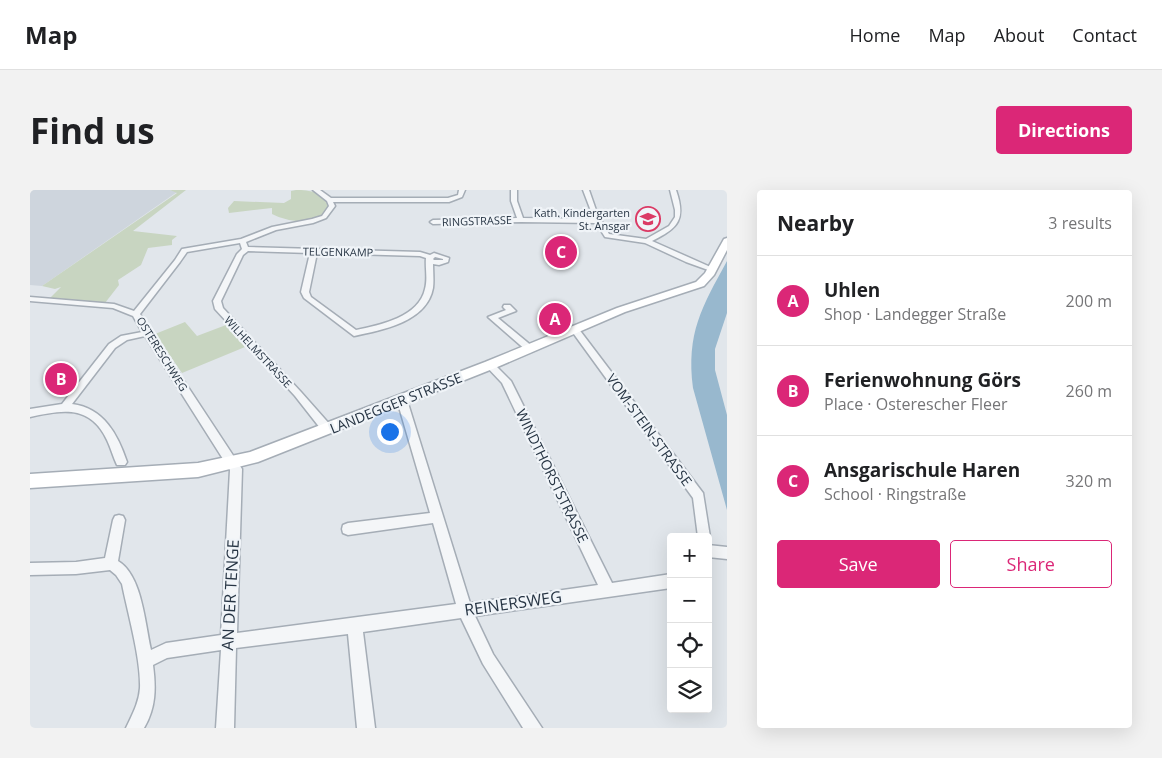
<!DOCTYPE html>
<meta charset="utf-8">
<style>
body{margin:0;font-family:"Open Sans",sans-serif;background:#f2f2f2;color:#202124}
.controls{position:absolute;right:15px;bottom:15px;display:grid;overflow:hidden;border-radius:5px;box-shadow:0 5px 20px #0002}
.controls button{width:45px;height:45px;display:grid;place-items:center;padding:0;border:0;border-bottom:1px solid #e0e0e0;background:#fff;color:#202124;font:25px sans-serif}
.you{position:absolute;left:359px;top:241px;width:18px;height:18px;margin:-12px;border:4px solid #fff;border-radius:50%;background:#1a73e8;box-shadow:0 0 0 8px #1a73e833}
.badge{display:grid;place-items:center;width:32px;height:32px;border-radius:50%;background:#db2777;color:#fff;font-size:16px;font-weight:700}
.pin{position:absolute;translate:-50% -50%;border:2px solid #fff;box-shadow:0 1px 5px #0006}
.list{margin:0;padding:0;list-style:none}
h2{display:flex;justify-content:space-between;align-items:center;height:65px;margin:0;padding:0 20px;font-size:21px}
h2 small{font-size:16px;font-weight:400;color:#757577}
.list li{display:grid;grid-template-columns:32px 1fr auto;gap:15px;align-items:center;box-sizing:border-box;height:90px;padding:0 20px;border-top:1px solid #e0e0e0}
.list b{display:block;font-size:19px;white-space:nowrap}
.list p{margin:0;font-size:16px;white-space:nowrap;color:#757577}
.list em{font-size:16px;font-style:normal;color:#757577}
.actions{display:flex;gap:10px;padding:15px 20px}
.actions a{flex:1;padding:11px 0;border:1px solid #db2777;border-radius:5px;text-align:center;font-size:18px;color:#db2777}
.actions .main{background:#db2777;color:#fff}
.icon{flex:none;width:28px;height:28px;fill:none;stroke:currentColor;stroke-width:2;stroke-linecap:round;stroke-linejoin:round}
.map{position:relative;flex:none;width:697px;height:538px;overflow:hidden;border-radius:5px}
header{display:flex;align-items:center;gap:30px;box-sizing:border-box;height:70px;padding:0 25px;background:#fff;border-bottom:1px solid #e0e0e0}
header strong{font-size:24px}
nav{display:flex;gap:28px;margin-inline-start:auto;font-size:18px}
.intro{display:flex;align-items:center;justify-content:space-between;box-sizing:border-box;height:120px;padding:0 30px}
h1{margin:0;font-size:35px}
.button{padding:12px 22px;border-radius:5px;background:#db2777;color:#fff;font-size:18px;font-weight:700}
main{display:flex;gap:30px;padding:0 30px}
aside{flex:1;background:#fff;border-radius:5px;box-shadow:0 5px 20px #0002}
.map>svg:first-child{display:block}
.built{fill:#ced5dd}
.green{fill:#c8d5c1}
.water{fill:#98b8ce}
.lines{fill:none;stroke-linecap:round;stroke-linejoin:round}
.minor-casing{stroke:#a5adb6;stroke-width:3}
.secondary-casing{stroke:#a5adb6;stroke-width:3}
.minor{fill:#f4f6f8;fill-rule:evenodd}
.secondary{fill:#fff;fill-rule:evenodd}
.wall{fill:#9da4ad}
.shaded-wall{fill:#80868d}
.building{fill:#b7bfc9;stroke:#80868d}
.labels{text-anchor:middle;stroke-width:4.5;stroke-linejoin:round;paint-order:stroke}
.far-poi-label{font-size:11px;fill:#273544;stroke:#f0f4f8;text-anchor:end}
.far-street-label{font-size:11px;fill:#273544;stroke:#f0f4f8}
.street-label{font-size:14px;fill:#273544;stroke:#f0f4f8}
.near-street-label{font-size:16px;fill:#273544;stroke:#f0f4f8}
</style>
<header>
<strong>Map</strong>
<nav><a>Home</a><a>Map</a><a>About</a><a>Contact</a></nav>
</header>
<div class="intro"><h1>Find us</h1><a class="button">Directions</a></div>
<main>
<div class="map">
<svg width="697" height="538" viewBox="0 0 697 538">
<rect width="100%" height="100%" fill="#e1e6eb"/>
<path class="built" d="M0,0H140L147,2L12,96L0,95Z"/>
<g class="green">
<path d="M140,0H156L103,41L147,46L142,50V55L118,58L111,75L88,90L89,95L75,113L20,108L31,97L25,99L12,96L147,3Z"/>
<path d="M266,0C279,0 300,2 298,20C282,35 260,33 242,24V18L199,23L198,18L204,11L254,13L261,9V1Z"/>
<path d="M155,132L167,146L196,135L215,157L152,183L125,144Z"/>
</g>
<path class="water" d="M697,71V123L685,159V180L697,225V320L663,198C656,143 672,117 697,71Z"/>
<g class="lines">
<defs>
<g id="minor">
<path d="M283,0H290L301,8H418L428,5L429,0H435L432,7L419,12H303L305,16L296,28L283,33L246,40L216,52L218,57L390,62L400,65L404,63L419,68L418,72L409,75L403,74C403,82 404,90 403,98C397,132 352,140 324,146L274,108L271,102L280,63L218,61L213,65L191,111L193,118L271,202L302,237L303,240L302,243H294L265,206L185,119L183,111L207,64L212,59L210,53L157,62L150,72L110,124L212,279L207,443L426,414L403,333L318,345L313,343L312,339L313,335L318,333L400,323L367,210L372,207L377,210L440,413L568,395L472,193L455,175L457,173H463L481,191L582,393L641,384V398L445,426L463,464L512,538H493L453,474L431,428L333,442L345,538H327L318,444L206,458L204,538H186L191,460L137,468L123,475C126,498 126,518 114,538H96C102,525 109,513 110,498C111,469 98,424 92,394L86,385L80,380L46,384L0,385V373L46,372L75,368L83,330L85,326L89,325L93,326L95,330L88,371C112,385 115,434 121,460L136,453L191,445L200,280L115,146L97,150L85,158L42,214C74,218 88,245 97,272L95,275H87C83,267 81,258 77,250C60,214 32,220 0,227V219L32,214L79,154L91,146L112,142L103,126L83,118L0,111V107L84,114L104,121L145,70L152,59L211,49L242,37L282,29L292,26L299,16L297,11ZM287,63L390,66L396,68C395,77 398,89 395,99C389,127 350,135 326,140L281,107L279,102ZM405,67L413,69V70H404L403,69Z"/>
<path d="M481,0H487V11L493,28L564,29L553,0H559L567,23L579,44L616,49L639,36L645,27V20L640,0H646C656,29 649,38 622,51L685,79L681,81L656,72L615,53L575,47L566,33L491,32L403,34L400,32L403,30L487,28L481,11Z"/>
<path d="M474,115H480L486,121L468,128L503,157V161H497L458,127L476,120L473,117Z"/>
<path d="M545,137L548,138L673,303L680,347L679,351L678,347H668L663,308L541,140Z"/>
<path d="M678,355L697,357V369L678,367Z"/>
</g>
<path id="secondary" d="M697,48V60L684,85L674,96L595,122L465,178L228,272L168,287L0,298V284L168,273L220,262L455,172L587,118L666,92L675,83L694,49Z"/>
</defs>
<use href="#minor" class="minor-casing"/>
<use href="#secondary" class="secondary-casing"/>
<use href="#minor" class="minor"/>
<use href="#secondary" class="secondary"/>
</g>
<path class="wall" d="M44,187L34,198L20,197L16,192Z"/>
<path class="shaded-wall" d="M40,182L44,187L34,198L30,193Z"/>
<path class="building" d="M26,181L40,182L30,193L16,192Z"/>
<defs>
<symbol id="school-ring" viewBox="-11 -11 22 22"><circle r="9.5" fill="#f0f4f8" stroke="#db3a65" stroke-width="1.5"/><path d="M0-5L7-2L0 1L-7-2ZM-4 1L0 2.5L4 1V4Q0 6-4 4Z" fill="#db3a65"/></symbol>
</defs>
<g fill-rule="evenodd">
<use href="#school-ring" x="604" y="15" width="28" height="28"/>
</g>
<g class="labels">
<g class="far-poi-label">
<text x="600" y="27">Kath. Kindergarten<tspan x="600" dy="13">St. Ansgar</tspan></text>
</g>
<g class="far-street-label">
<text transform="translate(447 31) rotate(-2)" y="4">RINGSTRASSE</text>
<text transform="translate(308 62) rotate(1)" y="4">TELGENKAMP</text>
<text transform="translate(228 162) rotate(47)" y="4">WILHELMSTRASSE</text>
<text transform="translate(132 164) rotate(58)" y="4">OSTERESCHWEG</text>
</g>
<g class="street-label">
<text transform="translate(366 213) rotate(-22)" y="5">LANDEGGER STRASSE</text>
<text transform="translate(619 240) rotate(54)" y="5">VOM-STEIN-STRASSE</text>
<text transform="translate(522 286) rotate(64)" y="5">WINDTHORSTSTRASSE</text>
</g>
<g class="near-street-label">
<text transform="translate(200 405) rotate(-87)" y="6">AN DER TENGE</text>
<text transform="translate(483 413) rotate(-8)" y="6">REINERSWEG</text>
</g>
</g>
</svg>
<div class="controls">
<button>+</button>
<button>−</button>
<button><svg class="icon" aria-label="locate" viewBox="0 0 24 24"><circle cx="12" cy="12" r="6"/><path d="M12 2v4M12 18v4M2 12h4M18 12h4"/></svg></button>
<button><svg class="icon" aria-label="layers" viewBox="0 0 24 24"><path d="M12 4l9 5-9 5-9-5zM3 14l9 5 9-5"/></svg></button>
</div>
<div class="you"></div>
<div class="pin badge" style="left:525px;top:129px">A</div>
<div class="pin badge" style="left:31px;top:189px">B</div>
<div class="pin badge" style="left:531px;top:62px">C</div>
</div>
<aside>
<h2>Nearby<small>3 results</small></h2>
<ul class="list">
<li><span class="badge">A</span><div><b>Uhlen</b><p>Shop · Landegger Straße</p></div><em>200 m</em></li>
<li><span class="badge">B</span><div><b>Ferienwohnung Görs</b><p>Place · Osterescher Fleer</p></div><em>260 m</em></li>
<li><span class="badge">C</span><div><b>Ansgarischule Haren</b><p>School · Ringstraße</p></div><em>320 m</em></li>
</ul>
<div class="actions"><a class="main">Save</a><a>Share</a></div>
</aside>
</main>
